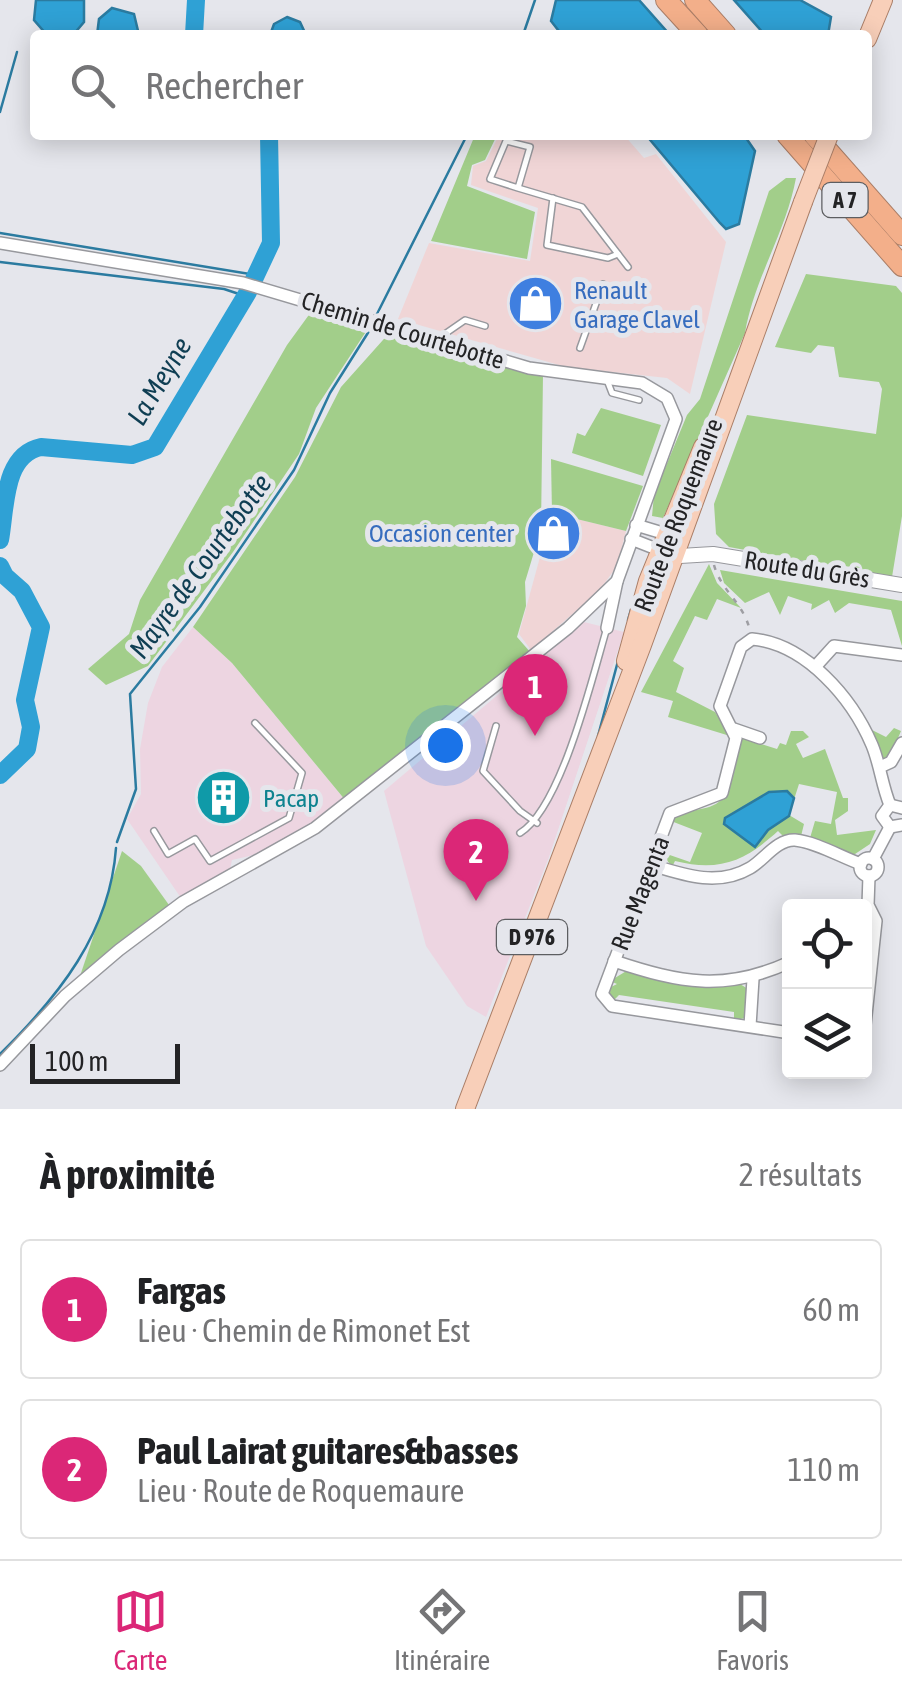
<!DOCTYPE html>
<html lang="fr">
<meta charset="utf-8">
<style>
body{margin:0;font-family:"Asap Condensed",sans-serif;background:#f6f6f6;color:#202124}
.controls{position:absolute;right:30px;bottom:30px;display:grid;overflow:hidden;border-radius:10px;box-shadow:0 5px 25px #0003}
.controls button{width:90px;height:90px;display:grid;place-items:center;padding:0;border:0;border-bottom:2px solid #e0e0e0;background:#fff;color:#202124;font:50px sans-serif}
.scale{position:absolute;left:30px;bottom:25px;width:150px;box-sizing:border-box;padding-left:10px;border:5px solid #232325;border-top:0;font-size:28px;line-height:35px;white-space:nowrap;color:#232325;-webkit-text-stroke:8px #e5e6ec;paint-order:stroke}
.you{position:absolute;left:445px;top:745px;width:35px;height:35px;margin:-25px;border:8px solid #fff;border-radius:50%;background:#1a73e8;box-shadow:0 0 0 15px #1a73e833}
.badge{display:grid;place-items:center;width:65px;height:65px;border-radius:50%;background:#db2777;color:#fff;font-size:32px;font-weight:700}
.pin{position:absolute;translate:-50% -82px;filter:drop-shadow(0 2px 5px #0008)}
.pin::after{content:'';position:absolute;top:52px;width:35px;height:30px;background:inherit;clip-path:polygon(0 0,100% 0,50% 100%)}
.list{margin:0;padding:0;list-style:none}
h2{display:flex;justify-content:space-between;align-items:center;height:130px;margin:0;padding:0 40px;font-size:42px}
h2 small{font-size:32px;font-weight:400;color:#757577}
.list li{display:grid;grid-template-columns:65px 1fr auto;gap:30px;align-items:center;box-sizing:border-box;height:140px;margin:0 20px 20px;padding:0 20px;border:2px solid #e0e0e0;border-radius:10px}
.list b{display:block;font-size:38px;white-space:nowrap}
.list p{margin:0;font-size:32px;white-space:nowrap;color:#757577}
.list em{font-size:32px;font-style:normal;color:#757577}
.icon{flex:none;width:55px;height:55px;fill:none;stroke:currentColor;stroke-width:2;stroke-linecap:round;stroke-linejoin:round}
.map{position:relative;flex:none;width:902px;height:1109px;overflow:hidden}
.search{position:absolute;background:#fff;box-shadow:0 5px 25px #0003;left:30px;right:30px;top:30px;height:110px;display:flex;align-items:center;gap:25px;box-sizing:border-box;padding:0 35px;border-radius:10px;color:#757577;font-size:38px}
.sheet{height:450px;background:#fff}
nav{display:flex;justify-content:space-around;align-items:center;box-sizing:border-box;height:140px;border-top:2px solid #e0e0e0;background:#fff;font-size:28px;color:#757577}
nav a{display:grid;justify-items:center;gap:5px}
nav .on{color:#db2777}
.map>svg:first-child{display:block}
.commercial{fill:#f0d5d6}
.industrial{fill:#edd5e1}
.green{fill:#a2ce8a}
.water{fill:#2fa1d5;stroke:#2b7ba0;stroke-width:2.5}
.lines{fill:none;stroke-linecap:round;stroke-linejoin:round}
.stream{stroke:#2b7ba0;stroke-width:2.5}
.river{stroke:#2fa1d5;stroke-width:18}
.service-casing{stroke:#97989d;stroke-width:8}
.minor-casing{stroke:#97989d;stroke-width:14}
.tertiary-casing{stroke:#97989d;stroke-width:16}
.primary-casing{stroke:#aa7e67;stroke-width:20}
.motorway-casing{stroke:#aa7e67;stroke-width:22}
.path{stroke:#9e9ea3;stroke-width:2.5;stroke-dasharray:5 8;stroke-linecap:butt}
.service{stroke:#fff;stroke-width:5}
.minor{stroke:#fff;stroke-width:11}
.tertiary{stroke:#fff;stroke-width:14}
.primary{stroke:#f8cfb9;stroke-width:18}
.motorway{stroke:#f3af8a;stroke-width:20}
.primary-bridge-casing{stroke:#aa7e67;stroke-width:20;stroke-linecap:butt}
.primary-bridge{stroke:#f8cfb9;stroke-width:18}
.labels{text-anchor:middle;stroke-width:10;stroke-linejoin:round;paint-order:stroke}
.shield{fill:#e5e6ec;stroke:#5d5e61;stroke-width:2.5}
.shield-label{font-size:22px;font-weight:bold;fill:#232325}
.shop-label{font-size:25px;fill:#366cbe;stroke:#e5e6ec;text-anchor:start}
.street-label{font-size:25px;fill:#232325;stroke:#e5e6ec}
.culture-label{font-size:25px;fill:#0d838f;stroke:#e5e6ec;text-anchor:start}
.water-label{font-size:28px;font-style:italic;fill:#0f3e53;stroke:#e5e6ec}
</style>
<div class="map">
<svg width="902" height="1109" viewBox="0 0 902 1109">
<rect width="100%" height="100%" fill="#e5e6ec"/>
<g class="commercial">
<path d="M499,135H624L644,158L656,154L726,242L690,394L667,378L566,367L398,319L429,243L530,261L538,208L471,185L473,166L486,161Z"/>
<path d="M552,513L626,531L617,566L599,591L531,650L519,634Z"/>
</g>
<g class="industrial">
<path d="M584,622L624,632L549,857L486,1017L467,1006L426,946L384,791Z"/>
<path d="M193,627L232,663L346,801L316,824L262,853L232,860L230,869L181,898L127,819L141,794L140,749L148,703L162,667Z"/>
</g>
<g class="green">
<path d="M475,135H497L485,160L472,165L467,186L535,212L527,259L431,241Z"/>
<path d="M786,178H796C786,232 754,279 745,333L663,518L652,516L654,495L687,415L700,399L769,191Z"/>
<path d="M806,274L896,286L902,293V516L892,577L729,547L716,534L714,504L747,415L876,434L882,389L879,382L839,377L834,347L818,345L811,353L775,347Z"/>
<path d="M311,312L369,327L316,408L299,454L233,552L148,666L106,685L88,669L129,634L140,600L287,345Z"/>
<path d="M391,331L543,374L541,529L525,582L526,606L517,637L531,653L346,801L232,663L193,627L295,477L341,387Z"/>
<path d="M601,408L661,425L643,476L572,453L577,433L585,436Z"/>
<path d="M551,459L643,486L626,531L552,513Z"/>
<path d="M709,564L717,583L741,608L717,599L707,620L695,616L673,661L684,668L676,692L715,712L730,736L668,717L673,701L641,692Z"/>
<path d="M720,570L902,601V646L891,610L849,603L835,613L829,600L811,610L812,604L788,596L780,615L769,592L745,603L724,583Z"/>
<path d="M894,728L901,731L890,757L882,762L870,729L886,737Z"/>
<path d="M791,731H803L809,737L796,744L803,758L825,749L843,798H848V811L835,820L837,835L876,830L870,844L852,856L810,838L815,821L831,824L837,792L799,784L789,815L804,824L801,836H783L778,831C745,861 720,872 675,861L672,867L661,852L690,862L702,833L671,821C684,806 708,814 722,799C736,784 735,756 742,738L777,749L780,743L786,745Z"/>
<path d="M122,851L141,866L169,905L79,979Z"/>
<path d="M628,970L740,984L748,989L746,1018L734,1020V1012L619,995L613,1001L607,989L617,984L610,981Z"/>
</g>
<g class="water">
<path d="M36,0H84V22L73,35H47L34,20Z"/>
<path d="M556,0H639L670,35H562L551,21Z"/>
<path d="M734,0H800L831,17L828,35H765Z"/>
<path d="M112,8L134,14L139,35H97L99,19Z"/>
<path d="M287,17L300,22L306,35H270L274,24Z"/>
<path d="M646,135H744L755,151L739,224L726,229L720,223Z"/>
<path d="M787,791L794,798L789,816L768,830L755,847L724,824L725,818L769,792Z"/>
</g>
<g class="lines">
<g class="stream">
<path d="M523,35L535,0"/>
<path d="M0,112L17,52"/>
<path d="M0,233L256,275"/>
<path d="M0,262L224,289L245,296"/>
<path d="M377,314L467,135"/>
<path d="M628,620L632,606"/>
<path d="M598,736L618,661"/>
<path d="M117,842L136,789L130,694L200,607L294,470L330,393L371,328"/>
<path d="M0,1054C58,997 110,933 116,848"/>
</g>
<g class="river">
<path d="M194,35L196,0"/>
<path d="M0,540C6,507 3,455 41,447L132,455L155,447L248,292L271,243L269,135"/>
<path d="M0,566L5,576L22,591L41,627L25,700L31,727L27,749L0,775"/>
</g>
<defs>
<g id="service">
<path d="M518,188L490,179L506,141L530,147L518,188L582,207L628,267"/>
<path d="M553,198L547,245L608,258L618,254"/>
<path d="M439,338L465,320L485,326"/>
<path d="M580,348L603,284"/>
<path d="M607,380L612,393L639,400"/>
<path d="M496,726L483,771L520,811L537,823"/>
<path d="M154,831L168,854L195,839L210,861L289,818L302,773L255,723"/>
<path d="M520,833C561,808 592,679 606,631"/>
</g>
<g id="minor">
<path d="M0,243L243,283L529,368L642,383L667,398L676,419L617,581L568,628L315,828L183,902L119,950L65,996L0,1065"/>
<path d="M636,525L666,534"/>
<path d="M631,539L659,550"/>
<path d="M607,628L617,581"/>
<path d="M815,667L834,646L902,655"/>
<path d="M734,729L760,738"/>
<path d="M880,767L891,762L902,743"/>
<path d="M902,808L890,805L882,816L890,827L902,825"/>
<circle cx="869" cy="867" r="9"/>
<path d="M873,859L890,827"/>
<path d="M652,865C684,875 718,887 750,868C764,860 777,839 795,840C816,842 841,857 861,864"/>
<path d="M614,961C680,983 725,992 790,962"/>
<path d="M750,1026L753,979"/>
<path d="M790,1033L612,1006L602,994L670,813L722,793L736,738L720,706L741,647L752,639C806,644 852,698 872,745C880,764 882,786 890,805"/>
<path d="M864,1034L876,921L868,905L869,876"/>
</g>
<path id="tertiary" d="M666,552L680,556L713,554L902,585"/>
<g id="primary">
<path d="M867,39L883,0"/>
<path d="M626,661L648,581L703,447"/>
<path d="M465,1109L642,645L803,202"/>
</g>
<g id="motorway">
<path d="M666,0L698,35"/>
<path d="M695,0L726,35"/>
<path d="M787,135L902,266"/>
<path d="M814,135L902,235"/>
</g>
</defs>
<use href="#service" class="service-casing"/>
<use href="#minor" class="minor-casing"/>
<use href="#tertiary" class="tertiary-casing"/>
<use href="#primary" class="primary-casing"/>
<use href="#motorway" class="motorway-casing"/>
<path class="path" d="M714,565C721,591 744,603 750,631"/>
<use href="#service" class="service"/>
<use href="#minor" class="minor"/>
<use href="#tertiary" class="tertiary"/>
<use href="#primary" class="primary"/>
<use href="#motorway" class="motorway"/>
<defs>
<path id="primary-bridge" d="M803,202L829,135"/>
</defs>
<use href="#primary-bridge" class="primary-bridge-casing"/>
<use href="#primary-bridge" class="primary-bridge"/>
</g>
<defs>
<symbol id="shop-disc" viewBox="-11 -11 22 22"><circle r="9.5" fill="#3f7fe0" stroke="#e5e6ec"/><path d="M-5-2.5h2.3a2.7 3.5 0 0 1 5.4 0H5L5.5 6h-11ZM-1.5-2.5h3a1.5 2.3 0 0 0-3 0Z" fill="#fff"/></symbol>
<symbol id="building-disc" viewBox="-11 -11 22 22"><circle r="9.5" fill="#0f9aa8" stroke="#e5e6ec"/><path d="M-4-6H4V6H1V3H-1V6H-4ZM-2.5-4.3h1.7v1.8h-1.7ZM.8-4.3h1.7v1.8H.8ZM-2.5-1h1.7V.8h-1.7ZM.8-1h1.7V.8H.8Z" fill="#fff"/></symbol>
</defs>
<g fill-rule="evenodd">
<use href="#shop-disc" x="504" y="272" width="63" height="63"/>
<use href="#shop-disc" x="522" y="502" width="63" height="63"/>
<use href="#building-disc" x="192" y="766" width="63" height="63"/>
</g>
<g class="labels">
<g class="shield">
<rect x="822.5" y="183" width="45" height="34" rx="8"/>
<rect x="497" y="920" width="70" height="34" rx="8"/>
</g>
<g class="shield-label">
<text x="845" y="208">A 7</text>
<text x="532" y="945">D 976</text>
</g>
<g class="shop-label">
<text x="574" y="299">Renault<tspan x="574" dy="29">Garage Clavel</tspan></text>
<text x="514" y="542" text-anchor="end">Occasion center</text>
</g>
<g class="street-label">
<text transform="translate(403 330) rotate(17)" y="9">Chemin de Courtebotte</text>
<text transform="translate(678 515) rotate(-69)" y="9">Route de Roquemaure</text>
<text transform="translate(807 569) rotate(9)" y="9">Route du Grès</text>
<text transform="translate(640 893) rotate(-69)" y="9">Rue Magenta</text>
</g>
<g class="culture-label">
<text x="263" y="807">Pacap</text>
</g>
<g class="water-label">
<text transform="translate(159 381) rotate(-59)" y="10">La Meyne</text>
<text transform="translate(200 566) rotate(-54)" y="10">Mayre de Courtebotte</text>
</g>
</g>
</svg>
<div class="controls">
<button><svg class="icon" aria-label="locate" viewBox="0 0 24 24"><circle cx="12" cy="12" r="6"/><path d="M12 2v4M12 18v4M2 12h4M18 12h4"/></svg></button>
<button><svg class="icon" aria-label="layers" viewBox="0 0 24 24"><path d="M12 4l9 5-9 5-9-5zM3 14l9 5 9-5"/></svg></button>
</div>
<div class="scale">100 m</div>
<div class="you"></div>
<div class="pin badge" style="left:535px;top:736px">1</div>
<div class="pin badge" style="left:476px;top:901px">2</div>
<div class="search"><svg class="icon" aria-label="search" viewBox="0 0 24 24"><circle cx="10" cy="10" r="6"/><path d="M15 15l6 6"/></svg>Rechercher</div>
</div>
<section class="sheet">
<h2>À proximité<small>2 résultats</small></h2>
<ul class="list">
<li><span class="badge">1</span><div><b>Fargas</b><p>Lieu · Chemin de Rimonet Est</p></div><em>60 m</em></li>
<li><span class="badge">2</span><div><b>Paul Lairat guitares&amp;basses</b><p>Lieu · Route de Roquemaure</p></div><em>110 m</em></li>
</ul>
</section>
<nav>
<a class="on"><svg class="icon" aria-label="map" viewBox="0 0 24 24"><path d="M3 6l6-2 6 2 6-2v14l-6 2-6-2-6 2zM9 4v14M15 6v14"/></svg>Carte</a>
<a><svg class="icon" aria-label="directions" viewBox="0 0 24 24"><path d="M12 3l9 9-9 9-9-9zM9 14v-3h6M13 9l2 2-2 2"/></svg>Itinéraire</a>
<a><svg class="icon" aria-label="saved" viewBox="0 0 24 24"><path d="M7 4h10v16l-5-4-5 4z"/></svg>Favoris</a>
</nav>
